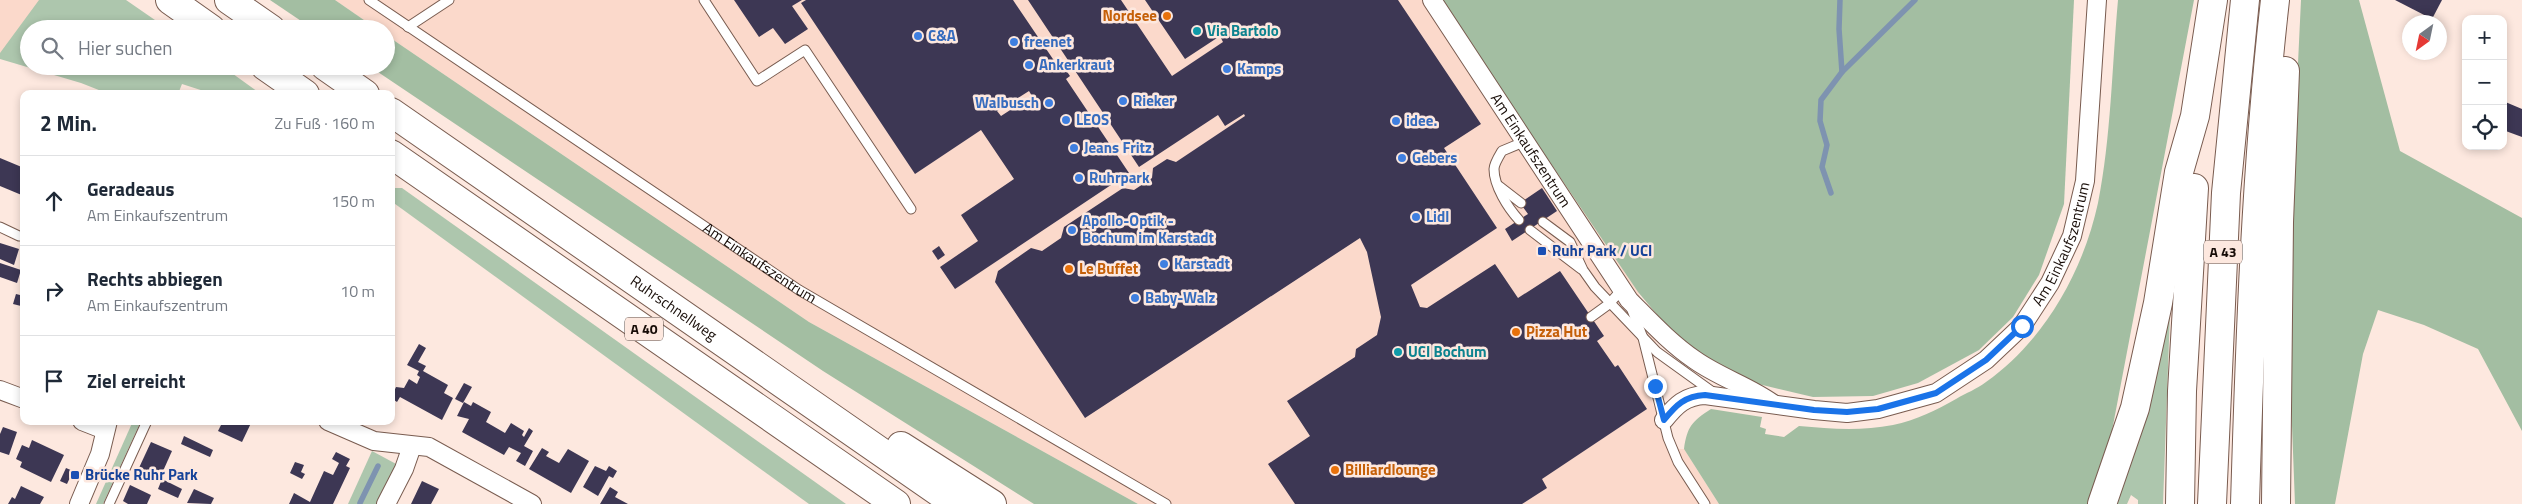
<!DOCTYPE html>
<html lang="de">
<meta charset="utf-8">
<style>
body{margin:0;font-family:"Titillium Web",sans-serif;background:#f2f2f3;color:#1f2937}
.controls{position:absolute;right:15px;top:15px;display:grid;overflow:hidden;border-radius:10px;box-shadow:0 2px 8px #0003}
.controls button{width:45px;height:45px;display:grid;place-items:center;padding:0;border:0;border-bottom:1px solid #e0e1e3;background:#fff;color:#1f2937;font:25px sans-serif}
.compass{position:absolute;left:2402px;top:15px;width:45px;height:45px;border-radius:50%;background:#fff;box-shadow:0 2px 8px #0003;rotate:213deg}
.stop{position:absolute;width:15px;height:15px;margin:-11px;border:4px solid #1a73e8;border-radius:50%;background:#fff}
.stop.end{background:#1a73e8;border-color:#fff;box-shadow:0 1px 5px #0008}
.list{margin:0;padding:0;list-style:none}
h2{display:flex;justify-content:space-between;align-items:center;height:65px;margin:0;padding:0 20px;font-size:21px}
h2 small{font-size:16px;font-weight:400;color:#747a83}
.list li{display:grid;grid-template-columns:32px 1fr auto;gap:15px;align-items:center;box-sizing:border-box;height:90px;padding:0 20px;border-top:1px solid #e0e1e3}
.list b{display:block;font-size:19px;white-space:nowrap}
.list p{margin:0;font-size:16px;white-space:nowrap;color:#747a83}
.list em{font-size:16px;font-style:normal;color:#747a83}
.icon{flex:none;width:28px;height:28px;fill:none;stroke:currentColor;stroke-width:2;stroke-linecap:round;stroke-linejoin:round}
.map{position:relative;flex:none;width:2522px;height:504px;overflow:hidden}
.search{position:absolute;background:#fff;box-shadow:0 2px 8px #0003;left:20px;top:20px;width:375px;height:55px;display:flex;align-items:center;gap:12px;box-sizing:border-box;padding:0 18px;border-radius:28px;color:#747a83;font-size:19px}
.panel{position:absolute;background:#fff;box-shadow:0 2px 8px #0003;left:20px;top:90px;width:375px;height:335px;border-radius:10px}
.map>svg:first-child{display:block}
.built{fill:#fbd9cb}
.green{fill:#adc6ad}
.forest{fill:#a3bea2}
.lines{fill:none;stroke-linecap:round;stroke-linejoin:round}
.stream{stroke:#7e93b0;stroke-width:5.5}
.building{fill:#3d3754;fill-rule:evenodd}
.lane-casing{stroke:#795c50;stroke-width:11}
.street-casing{stroke:#795c50;stroke-width:20}
.highway-casing{stroke:#795c50;stroke-width:30}
.lane{stroke:#fff;stroke-width:9}
.street{stroke:#fff;stroke-width:18}
.highway{stroke:#fff;stroke-width:28}
.route{stroke:#1a73e8;stroke-width:6}
.food-dot{fill:#e8710a;stroke:#fde8df;stroke-width:2}
.culture-dot{fill:#0f9aa8;stroke:#fde8df;stroke-width:2}
.shop-dot{fill:#3f7fe0;stroke:#fde8df;stroke-width:2}
.transit-dot{fill:#1a4fb4;stroke:#fde8df;stroke-width:2}
.labels{text-anchor:middle;stroke-width:5;stroke-linejoin:round;paint-order:stroke}
.shield{fill:#fde8df;stroke:#5c4e48;stroke-width:1}
.shield-label{font-size:14px;font-weight:bold;fill:#170c07}
.food-label{font-size:15px;font-weight:bold;fill:#c56008;stroke:#fde8df;text-anchor:start}
.culture-label{font-size:15px;font-weight:bold;fill:#0d838f;stroke:#fde8df;text-anchor:start}
.shop-label{font-size:15px;font-weight:bold;fill:#366cbe;stroke:#fde8df;text-anchor:start}
.street-label{font-size:15px;fill:#170c07;stroke:#fde8df}
.transit-label{font-size:15px;font-weight:bold;fill:#164399;stroke:#fde8df;text-anchor:start}
</style>
<div class="map">
<svg width="2522" height="504" viewBox="0 0 2522 504">
<rect width="100%" height="100%" fill="#fde8df"/>
<g class="built">
<path d="M0,0H40L0,54Z"/>
<path d="M335,0H1442L1484,65L1638,292L1655,334L1656,344L1647,389L1660,421L1679,449H1684L1719,504H1138L809,322L386,35V29H377Z"/>
</g>
<g class="green">
<path d="M39,0H126L168,29H29V66H222L261,94H213L182,84L178,94H109L81,83L0,59V53Z"/>
<path d="M391,188H402L846,504H809L391,201Z"/>
<path d="M2172,258L2163,504H2138V500L2131,495L2127,504H2117C2145,425 2157,341 2172,258Z"/>
<path d="M133,421H141L103,504H96Z"/>
<path d="M372,451L398,465L380,504H348Z"/>
</g>
<g class="forest">
<path d="M270,0H335L377,29H313Z"/>
<path d="M1442,0H2074L2064,204L2039,275L2013,317L1979,350L1918,383L1873,396L1813,397L1750,382L1703,357L1669,329L1638,292L1484,65Z"/>
<path d="M2118,0H2194L2111,436L2088,504H1719L1684,449C1687,427 1692,421 1711,409L1762,417L1760,427L1766,429L1765,434L1784,437L1799,426C1831,429 1862,431 1893,425C1916,420 1937,410 1956,399C1966,393 1977,389 1986,382C2044,341 2083,272 2098,203C2111,138 2112,66 2118,0Z"/>
<path d="M2301,0H2359L2400,151L2522,218V431L2478,349L2424,325L2378,310L2363,354L2335,504H2295L2287,295Z"/>
<path d="M386,35L809,322L1138,504H1034L823,371L369,66H386Z"/>
</g>
<g class="lines">
<g class="stream">
<path d="M1840,0L1839,29L1842,72"/>
<path d="M1831,193L1822,167L1827,145L1820,121L1821,100L1842,72L1915,0"/>
<path d="M360,503L378,466"/>
</g>
</g>
<g class="building">
<path d="M734,0H802L792,6L808,29L785,44L773,28L759,37Z"/>
<path d="M806,0H1013L1057,65L1061,63L1070,76L1066,79L1129,173L955,289L940,267L978,241L961,215L1014,179L981,130L915,174L801,3ZM1029,91L1032,96L1001,116L997,111Z"/>
<path d="M1028,0H1121L1172,76L1223,42L1220,36L1185,59L1145,0H1398L1481,124L1444,148L1497,228L1411,285L1420,307L1427,308L1495,264L1518,298L1560,271L1604,336L1597,341L1615,367L1618,365L1647,409L1542,479L1547,488L1522,504H1295L1268,464L1310,436L1287,401L1355,357L1356,349L1377,335L1381,317L1367,252L1360,238L1085,418L995,282L998,271L1031,248L1042,251L1061,238L1064,227L1123,188L1134,190L1152,178L1153,168L1167,159L1176,162L1245,116L1244,114L1225,126L1218,115L1139,167Z"/>
<path d="M2395,0H2442L2432,19Z"/>
<path d="M2503,101L2522,109V137L2503,130Z"/>
<path d="M0,158L24,168V196L0,186Z"/>
<path d="M1542,188L1557,211L1512,241L1505,229L1528,214L1520,203Z"/>
<path d="M0,243L19,249L14,265L0,259Z"/>
<path d="M939,246L945,255L938,260L932,251Z"/>
<path d="M0,263L21,270L17,283L0,277Z"/>
<path d="M16,294L24,296L21,306L13,304Z"/>
<path d="M419,344L426,348L418,362L426,366L423,371L448,385L444,393L453,398L442,420L400,397L397,402L391,398L396,387L404,388L409,379L417,384L420,377L417,375L419,371L407,365Z"/>
<path d="M464,383L472,387L463,403L455,399Z"/>
<path d="M464,402L471,406L473,402L491,412L486,422L505,433L511,423L524,431L522,435L524,437L529,428L533,431L524,446L533,451L525,466L516,461L521,453L509,447L504,455L462,432L469,419L457,416Z"/>
<path d="M223,421H252L242,442L218,431Z"/>
<path d="M3,427L17,432L9,455L0,452V434Z"/>
<path d="M184,436L213,450L210,457L181,444Z"/>
<path d="M32,440L64,455L51,482L20,467L22,462L16,459L22,445L29,448Z"/>
<path d="M151,442L172,451L159,480L138,470Z"/>
<path d="M542,448L549,452L546,456L559,463L568,449L589,461L571,493L529,469Z"/>
<path d="M336,452L350,459L346,466L350,468L333,504H289L294,493L310,502L324,471L333,475L339,463L332,459Z"/>
<path d="M295,462L304,465L301,472L305,474L302,479L290,473Z"/>
<path d="M595,466L606,471L609,466L617,471L613,478L609,476L598,496L583,487Z"/>
<path d="M66,468L73,471L67,484L60,481Z"/>
<path d="M162,479L182,489L178,498L158,489Z"/>
<path d="M422,481L439,489L431,504H411Z"/>
<path d="M130,485L151,495L147,504H128L123,501Z"/>
<path d="M21,486L44,497L40,504H8L12,497L15,499Z"/>
<path d="M610,487L618,492L615,497L628,504H600Z"/>
<path d="M194,489L214,498L211,504L187,503Z"/>
</g>
<g class="lines">
<defs>
<g id="lane">
<path id="s1" d="M369,0L799,290L1166,504"/>
<path d="M704,0L757,81L805,50L911,209"/>
<path d="M408,27L449,0"/>
<path d="M1499,186L1521,203"/>
<path d="M1519,220C1508,208 1494,186 1494,169C1494,164 1499,156 1502,151L1526,141"/>
<path d="M1543,222L1570,242L1583,270L1595,287L1657,352L1714,393"/>
<path d="M0,227L19,236"/>
<path d="M1530,230L1581,269"/>
<path d="M1632,310L1643,338L1668,438L1678,462L1705,504"/>
<path d="M1591,317L1609,304L1623,288"/>
<path d="M109,504L147,421"/>
</g>
<g id="street">
<path id="s2" d="M1432,0L1629,300C1650,321 1670,343 1695,360C1719,377 1748,386 1772,403"/>
<path d="M0,390L24,399"/>
<path id="s3" d="M1664,420C1676,405 1685,396 1705,395L1814,410L1847,413L1878,409L1936,393L1986,360L2022,326L2050,283L2072,236L2085,181L2097,0"/>
<path d="M82,421L105,430"/>
<path d="M328,421L374,441L429,447L532,504"/>
<path d="M79,504L100,454L108,421"/>
<path d="M386,504L404,469L412,446"/>
</g>
<g id="highway">
<path d="M170,0L211,29"/>
<path d="M229,0L271,29"/>
<path d="M265,66L305,94"/>
<path d="M325,66L365,94"/>
<path id="s4" d="M391,112L956,504"/>
<path d="M391,154L896,504"/>
<path d="M901,446L992,504"/>
<path d="M2102,504L2135,408L2158,303L2179,172L2195,116L2213,0"/>
<path d="M2180,504L2182,391L2194,188"/>
<path d="M2212,504L2226,193L2245,0"/>
<path d="M2245,504C2250,335 2256,168 2275,0"/>
<path d="M2276,504L2279,222L2285,71"/>
</g>
</defs>
<use href="#lane" class="lane-casing"/>
<use href="#street" class="street-casing"/>
<use href="#highway" class="highway-casing"/>
<use href="#lane" class="lane"/>
<use href="#street" class="street"/>
<use href="#highway" class="highway"/>
</g>
<g class="lines">
<path class="route" d="M1655,386L1664,420C1676,405 1685,396 1705,395L1814,410L1847,412L1878,409L1936,393L1986,360L2022,326"/>
</g>
<g class="food-dot">
<circle cx="1167" cy="16" r="5"/>
<circle cx="1069" cy="269" r="5"/>
<circle cx="1516" cy="332" r="5"/>
<circle cx="1335" cy="470" r="5"/>
</g>
<g class="culture-dot">
<circle cx="1197" cy="31" r="5"/>
<circle cx="1398" cy="352" r="5"/>
</g>
<g class="shop-dot">
<circle cx="918" cy="36" r="5"/>
<circle cx="1014" cy="42" r="5"/>
<circle cx="1029" cy="65" r="5"/>
<circle cx="1227" cy="69" r="5"/>
<circle cx="1123" cy="101" r="5"/>
<circle cx="1049" cy="103" r="5"/>
<circle cx="1066" cy="120" r="5"/>
<circle cx="1396" cy="121" r="5"/>
<circle cx="1074" cy="148" r="5"/>
<circle cx="1402" cy="158" r="5"/>
<circle cx="1079" cy="178" r="5"/>
<circle cx="1416" cy="217" r="5"/>
<circle cx="1072" cy="230" r="5"/>
<circle cx="1164" cy="264" r="5"/>
<circle cx="1135" cy="298" r="5"/>
</g>
<g class="transit-dot">
<rect x="1537" y="246" width="10" height="10" rx="2.5"/>
<rect x="70" y="470" width="10" height="10" rx="2.5"/>
</g>
<g class="labels">
<g class="shield">
<rect x="2204" y="240.5" width="38" height="23" rx="4"/>
<rect x="625" y="317.5" width="38" height="23" rx="4"/>
</g>
<g class="shield-label">
<text x="2223" y="257">A 43</text>
<text x="644" y="334">A 40</text>
</g>
<g class="food-label">
<text x="1157" y="21" text-anchor="end">Nordsee</text>
<text x="1079" y="274">Le Buffet</text>
<text x="1526" y="337">Pizza Hut</text>
<text x="1345" y="475">Billiardlounge</text>
</g>
<g class="culture-label">
<text x="1207" y="36">Via Bartolo</text>
<text x="1408" y="357">UCI Bochum</text>
</g>
<g class="shop-label">
<text x="928" y="41">C&amp;A</text>
<text x="1024" y="47">freenet</text>
<text x="1039" y="70">Ankerkraut</text>
<text x="1237" y="74">Kamps</text>
<text x="1133" y="106">Rieker</text>
<text x="1039" y="108" text-anchor="end">Walbusch</text>
<text x="1076" y="125">LEOS</text>
<text x="1406" y="126">idee.</text>
<text x="1084" y="153">Jeans Fritz</text>
<text x="1412" y="163">Gebers</text>
<text x="1089" y="183">Ruhrpark</text>
<text x="1426" y="222">Lidl</text>
<text x="1082" y="226">Apollo-Optik -<tspan x="1082" dy="17">Bochum im Karstadt</tspan></text>
<text x="1174" y="269">Karstadt</text>
<text x="1145" y="303">Baby-Walz</text>
</g>
<g class="street-label">
<text dy="5" stroke="none"><textPath href="#s2" startOffset="180">Am Einkaufszentrum</textPath></text>
<text dy="5" stroke="none"><textPath href="#s3" startOffset="486">Am Einkaufszentrum</textPath></text>
<text dy="5" stroke="none"><textPath href="#s1" startOffset="471">Am Einkaufszentrum</textPath></text>
<text dy="5" stroke="none"><textPath href="#s4" startOffset="344">Ruhrschnellweg</textPath></text>
</g>
<g class="transit-label">
<text x="1552" y="256">Ruhr Park / UCI</text>
<text x="85" y="480">Brücke Ruhr Park</text>
</g>
</g>
</svg>
<div class="controls">
<button>+</button>
<button>−</button>
<button><svg class="icon" aria-label="locate" viewBox="0 0 24 24"><circle cx="12" cy="12" r="6"/><path d="M12 2v4M12 18v4M2 12h4M18 12h4"/></svg></button>
</div>
<svg class="compass" viewBox="-18 -18 36 36"><path d="M0-13l5 13h-10z" fill="#e53935"/><path d="M0 13l5-13h-10z" fill="#747a83"/></svg>
<div class="stop" style="left:2022px;top:326px"></div>
<div class="stop end" style="left:1655px;top:386px"></div>
<div class="search"><svg class="icon" aria-label="search" viewBox="0 0 24 24"><circle cx="10" cy="10" r="6"/><path d="M15 15l6 6"/></svg>Hier suchen</div>
<section class="panel">
<h2>2 Min.<small>Zu Fuß · 160 m</small></h2>
<ul class="list">
<li><svg class="icon" aria-label="ahead" viewBox="0 0 24 24"><path d="M12 20V5M6 11l6-6 6 6"/></svg><div><b>Geradeaus</b><p>Am Einkaufszentrum</p></div><em>150 m</em></li>
<li><svg class="icon" aria-label="right" viewBox="0 0 24 24"><path d="M7 20v-9h11M14 6l5 5-5 5"/></svg><div><b>Rechts abbiegen</b><p>Am Einkaufszentrum</p></div><em>10 m</em></li>
<li><svg class="icon" aria-label="arrive" viewBox="0 0 24 24"><path d="M6 21V4h12l-3 4 3 4H6"/></svg><div><b>Ziel erreicht</b></div></li>
</ul>
</section>
</div>
